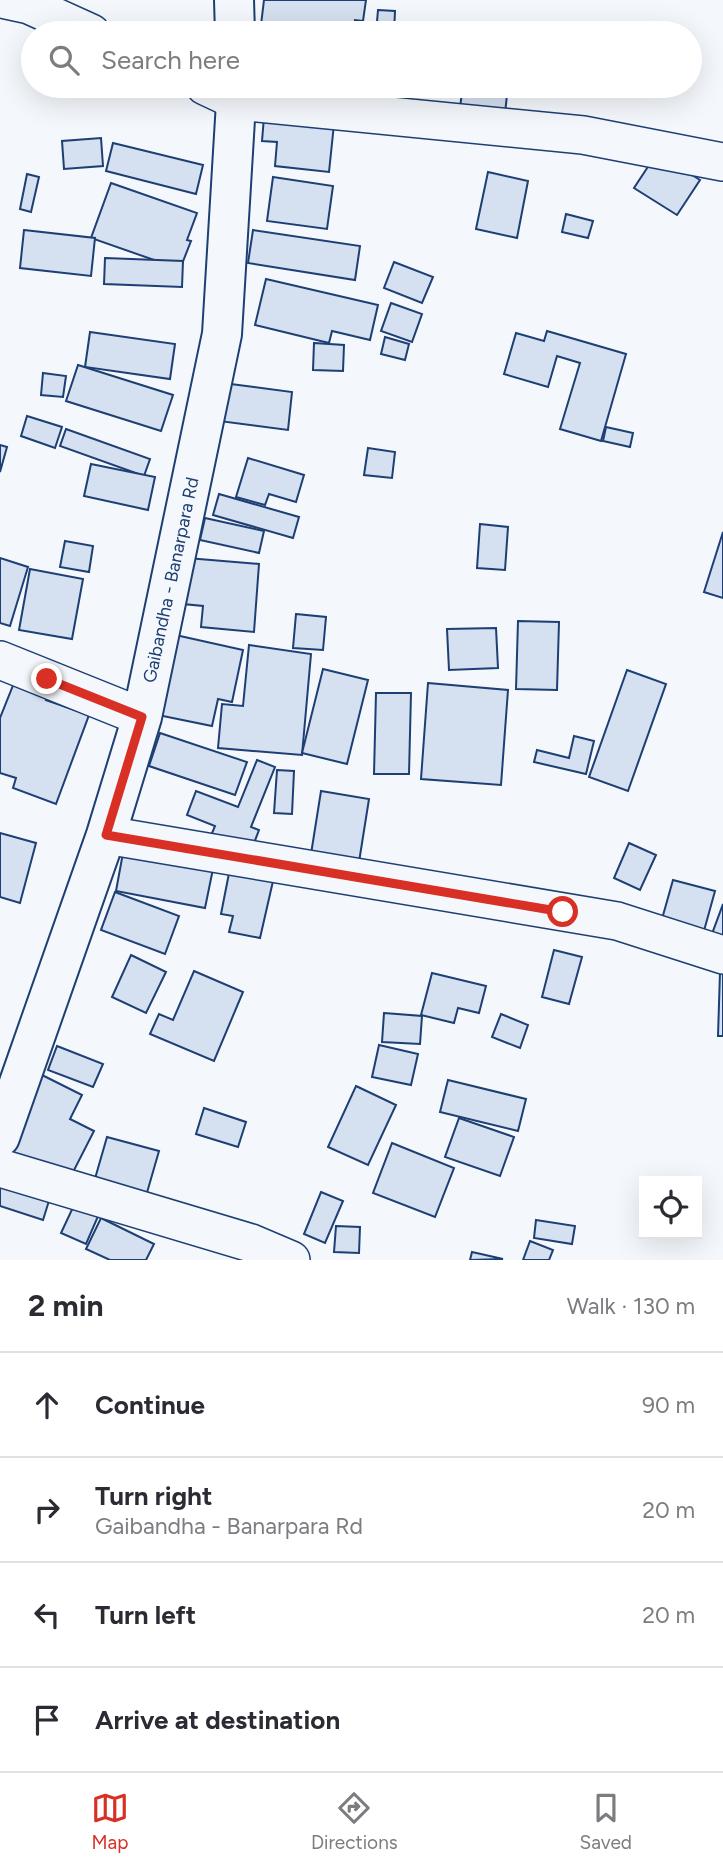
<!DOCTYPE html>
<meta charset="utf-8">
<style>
body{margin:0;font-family:Figtree,sans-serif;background:#f2f2f3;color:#2b2b33}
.controls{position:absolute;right:21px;bottom:21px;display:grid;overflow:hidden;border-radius:0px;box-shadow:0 7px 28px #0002}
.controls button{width:63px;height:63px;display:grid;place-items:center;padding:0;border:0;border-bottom:2px solid #e1e1e2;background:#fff;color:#2b2b33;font:35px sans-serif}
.stop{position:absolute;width:21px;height:21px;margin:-16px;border:5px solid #d93025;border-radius:50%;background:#fff}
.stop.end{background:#d93025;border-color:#fff;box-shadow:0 2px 7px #0008}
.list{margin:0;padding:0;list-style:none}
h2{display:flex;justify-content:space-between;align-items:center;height:91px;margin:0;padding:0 28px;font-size:30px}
h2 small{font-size:23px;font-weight:400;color:#7c7c81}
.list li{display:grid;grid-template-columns:46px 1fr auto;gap:21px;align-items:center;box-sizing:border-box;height:105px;padding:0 28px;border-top:2px solid #e1e1e2}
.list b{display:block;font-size:26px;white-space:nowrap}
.list p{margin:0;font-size:23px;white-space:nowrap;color:#7c7c81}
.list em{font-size:23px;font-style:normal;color:#7c7c81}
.icon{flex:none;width:38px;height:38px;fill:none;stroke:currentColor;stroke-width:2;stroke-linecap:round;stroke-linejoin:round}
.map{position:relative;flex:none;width:723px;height:1260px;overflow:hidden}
.search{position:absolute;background:#fff;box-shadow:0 7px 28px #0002;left:21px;right:21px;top:21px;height:77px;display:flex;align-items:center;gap:18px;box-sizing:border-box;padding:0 24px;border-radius:38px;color:#7c7c81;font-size:26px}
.sheet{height:511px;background:#fff}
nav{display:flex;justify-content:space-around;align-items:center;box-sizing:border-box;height:98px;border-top:2px solid #e1e1e2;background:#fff;font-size:19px;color:#7c7c81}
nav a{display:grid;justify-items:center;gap:4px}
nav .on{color:#d93025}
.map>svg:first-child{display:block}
.building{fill:#d5e0f0;stroke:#1d3f73;stroke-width:2}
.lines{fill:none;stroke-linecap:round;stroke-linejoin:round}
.minor-casing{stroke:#1d3f73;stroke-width:40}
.major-casing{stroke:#1d3f73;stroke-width:42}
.minor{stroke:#f4f7fb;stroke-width:37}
.major{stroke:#f4f7fb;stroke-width:38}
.route{stroke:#d93025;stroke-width:9}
.labels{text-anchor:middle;stroke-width:5;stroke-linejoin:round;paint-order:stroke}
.street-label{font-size:18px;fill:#1d3f73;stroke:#f4f7fb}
</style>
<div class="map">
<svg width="723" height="1260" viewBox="0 0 723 1260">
<rect width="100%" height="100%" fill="#f4f7fb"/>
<g class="building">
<path d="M264,0H366L363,21L355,20L353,33H260Z"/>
<path d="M378,10L395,11L394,33H376Z"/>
<path d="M277,86H327L326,91Z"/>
<path d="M339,86H379L378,111L338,109Z"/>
<path d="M463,86H508L505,113L460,107Z"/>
<path d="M264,117L334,124L329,172L275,166L277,142L262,141Z"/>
<path d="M101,138L103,166L64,169L62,141Z"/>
<path d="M113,143L203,165L196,194L106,171Z"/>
<path d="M657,153L700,180L677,215L634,188Z"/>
<path d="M488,172L528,181L517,238L476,229Z"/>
<path d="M27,174L39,177L31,212L20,209Z"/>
<path d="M273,177L333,186L327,229L267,221Z"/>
<path d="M111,183L197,213L187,240L191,241L180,269L91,238Z"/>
<path d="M566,214L593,221L588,238L562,232Z"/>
<path d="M24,230L95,238L91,276L20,268Z"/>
<path d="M253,230L360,246L355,280L248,263Z"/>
<path d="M105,258L183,261L182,287L104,284Z"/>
<path d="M394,262L433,277L422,303L384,288Z"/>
<path d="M266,279L378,305L370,340L332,331L329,343L255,325Z"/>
<path d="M391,303L422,314L412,342L381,331Z"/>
<path d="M547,331L626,354L601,441L560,429L580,363L557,356L548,387L504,374L516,333L544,341Z"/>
<path d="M90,332L175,344L170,379L85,367Z"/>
<path d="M385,337L409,344L405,360L381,354Z"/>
<path d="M314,343L344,345L343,371L313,370Z"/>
<path d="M78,365L173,395L161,431L66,401Z"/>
<path d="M43,373L66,376L63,397L41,395Z"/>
<path d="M223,383L292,392L288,430L219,421Z"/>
<path d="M27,416L62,427L55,448L21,436Z"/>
<path d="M606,427L633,433L630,447L603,441Z"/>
<path d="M66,429L150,459L144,476L60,446Z"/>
<path d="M0,445L7,447L0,472Z"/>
<path d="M368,448L395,452L392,478L364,475Z"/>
<path d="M248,458L304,475L296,502L269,494L265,505L236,497Z"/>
<path d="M91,464L155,477L148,510L84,496Z"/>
<path d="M219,494L299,517L293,538L213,515Z"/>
<path d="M205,518L264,531L259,553L200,540Z"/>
<path d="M480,524L508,527L505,570L477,568Z"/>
<path d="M723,532V598L704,592Z"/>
<path d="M65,541L93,546L89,572L60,567Z"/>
<path d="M0,558L28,567L10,626L0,623Z"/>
<path d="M187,558L259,564L254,632L201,627L203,606L183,604Z"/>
<path d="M30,569L83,579L72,639L19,630Z"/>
<path d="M296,614L326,617L323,650L293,648Z"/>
<path d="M518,621L559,622L557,690L516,689Z"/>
<path d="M496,628L498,668L449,670L447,629Z"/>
<path d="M171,634L243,650L232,702L218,699L212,726L153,714Z"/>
<path d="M249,645L311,654L302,755L218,748L222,704L243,706Z"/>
<path d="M323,669L368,680L347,764L302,753Z"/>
<path d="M627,670L666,684L628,791L589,777Z"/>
<path d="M16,678L49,690L46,700L89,715L56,804L13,788L16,778L0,773V718Z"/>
<path d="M428,683L508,690L501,785L421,779Z"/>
<path d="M376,693H411L409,774H374Z"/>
<path d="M160,733L247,762L235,795L149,766Z"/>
<path d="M574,736L594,741L586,774L534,762L537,750L569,758Z"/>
<path d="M257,760L275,767L251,827L259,830L248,859L208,843L215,826L187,815L196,791L238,807Z"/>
<path d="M277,770L294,771L292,814L274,813Z"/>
<path d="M321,791L369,799L359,862L311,854Z"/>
<path d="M0,833L36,843L20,903L0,897Z"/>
<path d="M125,842L215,859L205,908L116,891Z"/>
<path d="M629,843L656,855L640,890L614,878Z"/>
<path d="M232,858L276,868L260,938L229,932L233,916L221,914Z"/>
<path d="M673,880L715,891L702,938L660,926Z"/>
<path d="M115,892L179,916L165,954L101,930Z"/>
<path d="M723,904V947L709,942Z"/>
<path d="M554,950L582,957L569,1004L542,997Z"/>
<path d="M131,955L166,972L146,1013L112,997Z"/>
<path d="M194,971L243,992L214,1061L150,1034L159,1014L173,1020Z"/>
<path d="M720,972H723V1036H718Z"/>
<path d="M432,973L486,986L479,1013L458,1008L454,1023L421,1015Z"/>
<path d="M384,1013L422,1016L420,1044L382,1042Z"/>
<path d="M501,1014L528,1025L520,1048L492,1037Z"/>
<path d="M379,1045L418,1054L411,1085L372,1077Z"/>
<path d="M57,1046L103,1064L93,1087L48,1070Z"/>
<path d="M42,1075L82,1095L70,1119L94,1131L68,1182L5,1151Z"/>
<path d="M448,1080L526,1099L518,1131L440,1112Z"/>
<path d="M356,1086L396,1105L368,1165L328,1147Z"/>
<path d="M204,1108L246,1122L238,1147L196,1134Z"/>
<path d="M459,1118L514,1137L500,1176L445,1157Z"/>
<path d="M107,1137L159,1151L144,1203L92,1189Z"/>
<path d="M392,1143L454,1168L435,1217L373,1193Z"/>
<path d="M0,1173L53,1188L43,1220L0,1206Z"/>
<path d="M321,1192L343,1201L325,1243L304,1234Z"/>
<path d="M75,1203L99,1214L86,1244L61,1233Z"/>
<path d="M101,1218L154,1244L146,1260H110L86,1249Z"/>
<path d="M536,1220L575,1226L572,1244L534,1238Z"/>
<path d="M336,1226L360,1227L359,1253L334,1252Z"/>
<path d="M530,1241L553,1250L549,1260H523Z"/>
<path d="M472,1252L503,1259L470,1260Z"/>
</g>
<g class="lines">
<defs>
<g id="minor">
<path d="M6,0L29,5L91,33"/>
<path d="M205,86L237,101L583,135L723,162"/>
<path d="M0,660L142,717"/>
<path d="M106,835L617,921L723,955"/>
<path d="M0,1168L251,1243L291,1260"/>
</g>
<g id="major">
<path d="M234,0L235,33"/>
<path d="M0,1137L106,835L142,717L222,334L237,86"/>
</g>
</defs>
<use href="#minor" class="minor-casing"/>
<use href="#major" class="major-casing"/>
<use href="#minor" class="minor"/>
<use href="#major" class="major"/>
</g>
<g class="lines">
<path class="route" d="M47,679L142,717L106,835L563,912"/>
</g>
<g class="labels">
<g class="street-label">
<text transform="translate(171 580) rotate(-78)" y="6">Gaibandha - Banarpara Rd</text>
</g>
</g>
</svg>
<div class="controls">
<button><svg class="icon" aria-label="locate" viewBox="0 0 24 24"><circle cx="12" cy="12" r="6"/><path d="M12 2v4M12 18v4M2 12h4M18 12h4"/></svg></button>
</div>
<div class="stop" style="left:563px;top:912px"></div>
<div class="stop end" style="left:47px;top:679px"></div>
<div class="search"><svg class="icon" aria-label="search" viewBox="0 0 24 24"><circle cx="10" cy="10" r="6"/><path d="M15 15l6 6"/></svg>Search here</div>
</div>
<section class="sheet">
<h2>2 min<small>Walk · 130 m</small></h2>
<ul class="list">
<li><svg class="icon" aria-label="ahead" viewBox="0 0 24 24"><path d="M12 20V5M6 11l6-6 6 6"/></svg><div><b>Continue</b></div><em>90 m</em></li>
<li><svg class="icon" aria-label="right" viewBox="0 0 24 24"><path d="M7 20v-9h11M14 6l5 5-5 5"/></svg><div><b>Turn right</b><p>Gaibandha - Banarpara Rd</p></div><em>20 m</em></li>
<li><svg class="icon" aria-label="left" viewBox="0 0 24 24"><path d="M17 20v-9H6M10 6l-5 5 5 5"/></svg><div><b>Turn left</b></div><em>20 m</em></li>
<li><svg class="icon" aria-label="arrive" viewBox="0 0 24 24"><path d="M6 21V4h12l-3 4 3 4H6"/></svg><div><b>Arrive at destination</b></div></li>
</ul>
</section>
<nav>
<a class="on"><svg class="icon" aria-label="map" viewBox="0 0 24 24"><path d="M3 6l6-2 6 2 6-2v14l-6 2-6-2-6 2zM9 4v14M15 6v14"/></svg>Map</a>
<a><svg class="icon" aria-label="directions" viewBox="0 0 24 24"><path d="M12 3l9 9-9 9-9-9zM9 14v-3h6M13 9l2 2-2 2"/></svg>Directions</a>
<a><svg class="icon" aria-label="saved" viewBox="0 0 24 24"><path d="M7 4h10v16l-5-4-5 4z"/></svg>Saved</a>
</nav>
